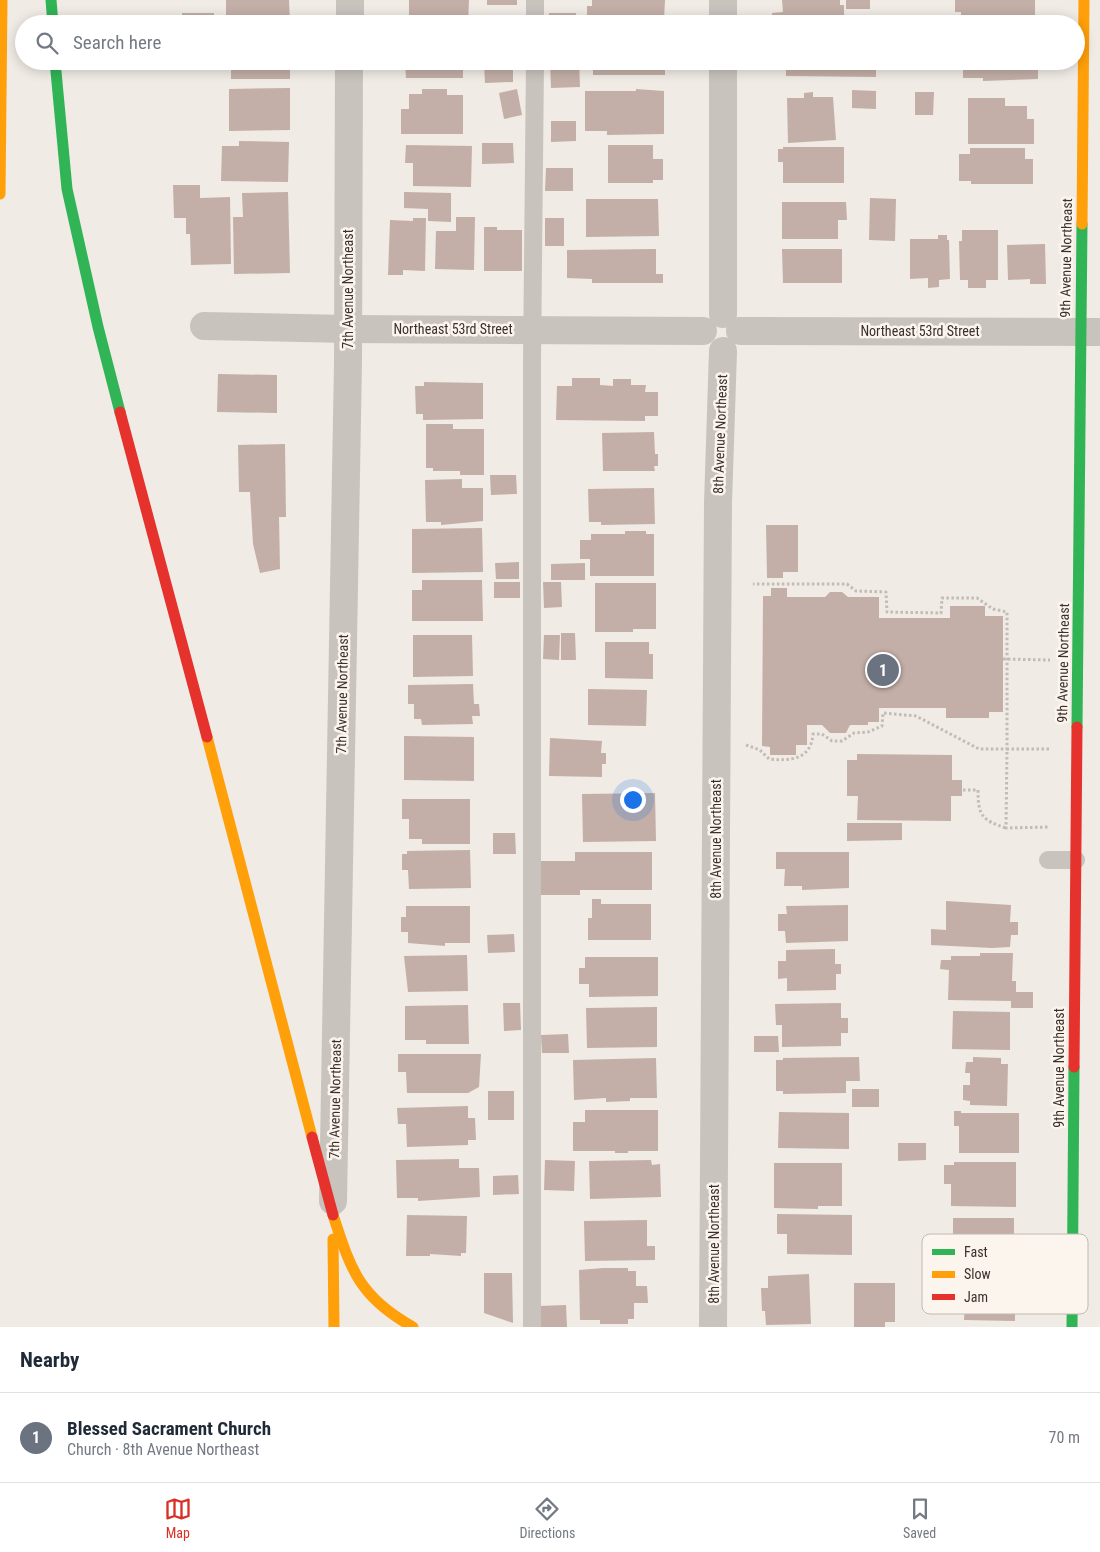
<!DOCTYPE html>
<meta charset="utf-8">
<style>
body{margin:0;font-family:"Roboto Condensed",sans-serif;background:#f2f2f3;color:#1f2937}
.you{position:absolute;left:632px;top:799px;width:18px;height:18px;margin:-12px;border:4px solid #fff;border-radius:50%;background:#1a73e8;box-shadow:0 0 0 8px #1a73e833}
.badge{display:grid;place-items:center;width:32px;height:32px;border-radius:50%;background:#d93025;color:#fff;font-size:16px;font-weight:700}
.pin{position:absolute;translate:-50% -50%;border:2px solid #fff;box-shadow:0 1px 5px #0006}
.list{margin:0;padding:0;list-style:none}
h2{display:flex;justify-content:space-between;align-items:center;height:65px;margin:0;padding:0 20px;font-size:21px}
h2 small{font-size:16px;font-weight:400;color:#747a83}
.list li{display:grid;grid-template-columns:32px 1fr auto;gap:15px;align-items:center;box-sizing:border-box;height:90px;padding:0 20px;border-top:1px solid #e0e1e3}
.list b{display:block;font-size:19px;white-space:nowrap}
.list p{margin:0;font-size:16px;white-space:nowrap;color:#747a83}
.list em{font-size:16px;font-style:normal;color:#747a83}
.icon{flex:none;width:28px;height:28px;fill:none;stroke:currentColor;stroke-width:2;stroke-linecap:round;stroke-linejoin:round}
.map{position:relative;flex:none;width:1100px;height:1327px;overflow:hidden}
.search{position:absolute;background:#fff;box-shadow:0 2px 12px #0003;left:15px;right:15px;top:15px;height:55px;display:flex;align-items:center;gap:12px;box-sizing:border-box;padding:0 18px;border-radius:28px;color:#747a83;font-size:19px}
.sheet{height:155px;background:#fff}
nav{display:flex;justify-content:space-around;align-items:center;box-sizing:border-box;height:70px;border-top:1px solid #e0e1e3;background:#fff;font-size:14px;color:#747a83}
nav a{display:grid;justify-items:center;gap:2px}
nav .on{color:#d93025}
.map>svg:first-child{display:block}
.building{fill:#c3afa7}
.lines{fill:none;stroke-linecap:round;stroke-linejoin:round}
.path{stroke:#c2bbb6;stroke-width:3;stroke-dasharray:2.5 2.5;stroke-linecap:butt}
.lane{stroke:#c9c3be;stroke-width:18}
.street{stroke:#c9c3be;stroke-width:28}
.fast{stroke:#30b455;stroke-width:11}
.slow{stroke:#ff9f0a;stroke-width:11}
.jam{stroke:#e5322d;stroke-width:11}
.labels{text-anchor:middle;stroke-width:5;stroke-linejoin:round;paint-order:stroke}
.street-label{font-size:14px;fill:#3b302b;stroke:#fbf5ee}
.key{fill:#fbf5ee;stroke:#c1bab4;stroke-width:1}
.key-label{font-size:14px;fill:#3b302b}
</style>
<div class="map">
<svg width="1100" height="1327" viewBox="0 0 1100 1327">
<rect width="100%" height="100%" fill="#f0ebe5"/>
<g class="building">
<path d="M226,0H289L290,24H226Z"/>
<path d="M409,0H469L468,24L409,23Z"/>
<rect x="487" y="0" width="30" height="5"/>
<path d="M592,0H665L664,20L614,23V20H591L592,17H587V6H592Z"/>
<path d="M782,0H840V5H844V23L773,24L772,13L783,12Z"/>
<rect x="846" y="0" width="24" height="9"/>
<path d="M955,0H1035V16H1029V24H961V12H955Z"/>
<rect x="182" y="13" width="32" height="11"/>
<path d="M549,13H576L577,24H549Z"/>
<rect x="231" y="61" width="59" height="18"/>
<path d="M405,61H463V78H406Z"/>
<path d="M550,61H579L580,87L551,88Z"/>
<rect x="593" y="61" width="72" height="14"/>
<path d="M786,61H876V77L786,76Z"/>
<path d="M963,61H1038V79L983,81V78H963Z"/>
<path d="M484,63H513V82L485,83Z"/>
<path d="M290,88V130L229,131V89Z"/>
<path d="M422,89H447V95H463V134H401V109H409V94H422Z"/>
<path d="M517,89L522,115L504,119L499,93Z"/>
<path d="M636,89L664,91V134L607,135V131H585V91H636Z"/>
<path d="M852,90L876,91V109L852,108Z"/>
<path d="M813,92V97H833L836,140L788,143L787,98H804V93Z"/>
<path d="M915,92H934L933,115H915Z"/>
<path d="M968,98H1005V106H1027V119H1034V144H968Z"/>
<path d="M551,121H576V141L551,142Z"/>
<path d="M239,141L289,142L288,182L221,181L222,146H239Z"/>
<path d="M482,143H513L514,163L482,164Z"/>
<path d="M406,145L472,146L471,187L413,186V163H405Z"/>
<path d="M608,145H653V159H663V180H653V183H608Z"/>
<path d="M783,147H844V183H783V162H778V149H783Z"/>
<path d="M970,148H1025V159H1033V184H971V181H959V154H970Z"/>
<path d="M546,168H573V191H545Z"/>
<path d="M173,185H200V198L230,197L231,264L191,265L190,234H186V218H174Z"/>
<path d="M288,192L290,273L234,274L233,217H243L242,193Z"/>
<path d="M404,192L451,193V222L428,221V209L404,208Z"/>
<path d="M870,198L896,199L895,241L869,240Z"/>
<path d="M586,199H658L659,236L586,237Z"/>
<path d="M782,202H846L847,220H838V239H782Z"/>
<path d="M456,217H475L474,270L435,269L436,231H456Z"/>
<path d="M413,218H426L425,271L403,270V275H388L390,220L413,221Z"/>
<rect x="545" y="218" width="19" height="28"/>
<path d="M484,227H497V230H522V271H484Z"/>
<path d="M962,230H998V280H986V288H968V280H960L959,241H962Z"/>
<path d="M938,235H947V240H949L950,279L939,280V287L928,288V278L910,279V239H938Z"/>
<path d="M1045,244L1046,284H1030V279L1008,280L1007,245Z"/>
<path d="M656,249V274H663V283H592V279L567,278V250Z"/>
<path d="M782,249H842V283H783Z"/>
<path d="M218,374L277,375V413L217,412Z"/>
<path d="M572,378H600V385L613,386V379H631V385H646L645,392H658V416H645V421L556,420L557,386H572Z"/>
<path d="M424,382L483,383V419L423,420V414H416L415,386H424Z"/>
<path d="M426,424H453V429H484V475H460V471H433V468H426Z"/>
<path d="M654,432L655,454H658V466H654L655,471H603L602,433Z"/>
<path d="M285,444L286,517H279L280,569L260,573L253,544L250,492H239L238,445Z"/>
<path d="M490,475H516L517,494L491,495Z"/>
<path d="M462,479V488H483V521L441,525V522H426L425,480Z"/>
<path d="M654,488L655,524L601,525V522H589L588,489Z"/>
<path d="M766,525H798V572H783V578H767Z"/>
<path d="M482,528L483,572L412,573V529Z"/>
<path d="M625,531H646V534H654V576H590V559H580V540H591V534H625Z"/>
<path d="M519,562V579H496L495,563Z"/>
<path d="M585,563V580H551V564Z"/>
<path d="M422,580H482L483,621H412V590H422Z"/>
<rect x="494" y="582" width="26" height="16"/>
<path d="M543,582H561L562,607L544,608Z"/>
<path d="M595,583H656V629H633V632H595Z"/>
<path d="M771,588H787V597H825L830,592H842L848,597H879V618H950V606H985V616H1003V712H989V718H946V708H879V722H868V725H850L846,733H830L822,725H807V745H796V755H770V747L762,746L763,596H771Z"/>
<path d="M561,633H575L576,660H561Z"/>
<path d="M413,635H472L473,676L413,677Z"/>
<path d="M544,635H560L559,660L543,659Z"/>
<path d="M605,642H649V654H653V679L605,678Z"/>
<path d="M473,684L474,704H479L480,716H472L473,724L422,725L421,719H414V704H408V685Z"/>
<path d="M588,689L647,690L646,726L588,725Z"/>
<path d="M404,736L474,737V781L404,780Z"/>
<path d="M550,738L602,741L601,753H606V764H602V777L549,776Z"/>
<path d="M857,754L952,755V780H962V796H951V821L857,820L858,796H847V760H857Z"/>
<path d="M655,793L656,841L583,842L582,794Z"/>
<path d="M402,799H470V844H422V839H409V819H402Z"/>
<path d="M847,823H902V840L847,841Z"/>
<path d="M493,833H515L516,854H493Z"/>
<path d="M470,850L471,888L409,889L408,870H402V854H407V851Z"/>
<path d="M575,852H652V890H580V895H541V861H575Z"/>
<path d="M776,852H849V888L802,890V886H784L785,869H776Z"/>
<path d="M592,899H601V904H651V940H588V918H592Z"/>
<path d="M946,901L1011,905L1010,922H1018V935H1011L1010,947L992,948L931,945V929L946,930Z"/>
<path d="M848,905V941L786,943L785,931H778V914H787L786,906Z"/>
<path d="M406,906H470V943H445V946L408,943V932H401V917H406Z"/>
<path d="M514,934L515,952L488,953L487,935Z"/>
<path d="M835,949V964H841V974H836V990L787,991V978L778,979V961H786V950Z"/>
<path d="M980,953H1013L1012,981H1016V992H1033V1008H1011V1001L948,1000L949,970L940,969L941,960H951V956H980Z"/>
<path d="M467,955L468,991L408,992L404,956Z"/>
<path d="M585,957H658V996L589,997V984H579V968H585Z"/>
<path d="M503,1003H520L521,1030L504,1031Z"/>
<path d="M841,1003V1018H848V1033H841V1046L782,1047V1025H776L775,1004Z"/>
<path d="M468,1005L469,1044H426V1040H405V1006Z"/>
<path d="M657,1007V1047L587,1048L586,1008Z"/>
<path d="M953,1011L1010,1012V1050L952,1049Z"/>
<path d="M568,1034L569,1053H542L541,1035Z"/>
<path d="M754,1036H778L779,1052H754Z"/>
<path d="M398,1054H481L479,1087L468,1093H407L406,1072H398Z"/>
<path d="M859,1057L860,1081H846V1093L783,1094V1091H776V1060H783V1058Z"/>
<path d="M973,1057L1001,1058V1064H1008L1007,1106L970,1105V1101L963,1100V1085H970V1073H965L966,1062H973Z"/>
<path d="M656,1058L657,1098H630V1101L606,1102V1098L574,1100L573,1060Z"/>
<rect x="852" y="1089" width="27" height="18"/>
<rect x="488" y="1091" width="26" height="29"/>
<path d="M468,1106V1118H475L476,1140H468V1145L407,1147L406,1124H398L397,1108Z"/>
<path d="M585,1110H658V1151H628V1153H615V1151H573V1122H585Z"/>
<path d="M954,1111H961V1113H1019V1153H959V1126H954Z"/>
<path d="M779,1112L849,1113V1149L778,1148Z"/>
<path d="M898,1143H926V1160L898,1161Z"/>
<path d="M459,1159V1168H479L480,1197L418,1201V1198H397L396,1160Z"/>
<path d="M545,1160L575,1161L574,1191L544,1190Z"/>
<path d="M651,1160L652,1165L660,1164L661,1197L590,1199L589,1161Z"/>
<path d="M954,1162H1016V1207L951,1206V1184H944V1165H954Z"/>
<path d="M774,1163H842V1206H818V1209L774,1208Z"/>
<path d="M518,1175L519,1194L493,1195V1176Z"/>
<path d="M777,1214L852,1215V1255L787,1254V1234H777Z"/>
<path d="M407,1215L467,1216L466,1253H461V1256L430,1254V1256H406Z"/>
<rect x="953" y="1218" width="61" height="42"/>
<path d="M647,1220V1246H655V1260L585,1261L584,1221Z"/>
<path d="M603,1268H628V1271H636V1286H647L648,1303H634V1319H628V1324H600V1320H580L579,1270Z"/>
<path d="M963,1270L1014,1271V1290H1020V1304H1015V1321L964,1320L965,1301L951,1300V1286H963Z"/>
<path d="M484,1273H512L513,1323L484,1313Z"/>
<path d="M809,1274L811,1324L766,1325L765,1311H762L761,1288H768V1276Z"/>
<path d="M854,1283H895V1322H885V1327H854Z"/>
<path d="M566,1305L567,1327H540L539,1306Z"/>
</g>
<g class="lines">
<g class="path">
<path d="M1003,659L1050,660"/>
<path d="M746,745L760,750L769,759C790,761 811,760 813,734H822L832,741H842L854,733L868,732L882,726L883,713L916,716L979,749H1007V612L993,609L977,598H942L941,613L887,612L886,592L856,591L847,584H753"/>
<path d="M1049,749H1007L1006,828L1049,827"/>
<path d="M963,790H978C978,816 982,820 1006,828"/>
</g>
<g class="lane">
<path d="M535,24V0"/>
<path d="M1048,860H1076"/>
<path d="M532,1327V363L535,61"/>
</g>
<g class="street">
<path d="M350,24V0"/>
<path d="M723,24V0"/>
<path d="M723,61V314"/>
<path d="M204,326L347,329L703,331"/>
<path d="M740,331L1100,332"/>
<path d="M333,1201L348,362L349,61"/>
<path d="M713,1327L718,503L723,351"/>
</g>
<g class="fast">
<path d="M51,0L53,24"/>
<path d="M55,61L67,189L98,327L120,412"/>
<path d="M1077,727L1082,224"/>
<path d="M1072,1327L1074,1067"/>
</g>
<g class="slow">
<path d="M0,194L2,0"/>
<path d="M1082,224L1084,0"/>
<path d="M207,737L312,1137"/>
<path d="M333,1215C351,1270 359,1297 413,1327"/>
<path d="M333,1239L334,1327"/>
</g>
<g class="jam">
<path d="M120,412L207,737"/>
<path d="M1074,1067L1077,727"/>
<path d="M312,1137L333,1215"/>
</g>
</g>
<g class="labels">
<g class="street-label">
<text transform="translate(1066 258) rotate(-89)" y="5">9th Avenue Northeast</text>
<text transform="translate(348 289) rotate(-90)" y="5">7th Avenue Northeast</text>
<text x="453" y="334">Northeast 53rd Street</text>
<text x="920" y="336">Northeast 53rd Street</text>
<text transform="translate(720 434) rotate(-88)" y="5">8th Avenue Northeast</text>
<text transform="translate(1063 663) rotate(-89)" y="5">9th Avenue Northeast</text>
<text transform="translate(342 694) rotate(-89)" y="5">7th Avenue Northeast</text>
<text transform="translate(716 839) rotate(-90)" y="5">8th Avenue Northeast</text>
<text transform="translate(1059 1068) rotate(-90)" y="5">9th Avenue Northeast</text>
<text transform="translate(335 1099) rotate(-89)" y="5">7th Avenue Northeast</text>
<text transform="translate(714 1244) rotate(-90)" y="5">8th Avenue Northeast</text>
</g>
</g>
<rect x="922" y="1234" width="166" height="80" rx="8" class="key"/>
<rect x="932" y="1249" width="23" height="6" fill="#30b455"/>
<rect x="932" y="1271" width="23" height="7" fill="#ff9f0a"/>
<rect x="932" y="1294" width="23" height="6" fill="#e5322d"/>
<g class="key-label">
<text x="964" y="1257">Fast</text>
<text x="964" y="1279">Slow</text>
<text x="964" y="1302">Jam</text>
</g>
</svg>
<div class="you"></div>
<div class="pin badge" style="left:883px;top:670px;background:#6b7280">1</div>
<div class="search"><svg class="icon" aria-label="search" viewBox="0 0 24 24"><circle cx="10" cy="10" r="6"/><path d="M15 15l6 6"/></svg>Search here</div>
</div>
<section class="sheet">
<h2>Nearby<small></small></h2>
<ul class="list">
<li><span class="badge" style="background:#6b7280">1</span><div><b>Blessed Sacrament Church</b><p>Church · 8th Avenue Northeast</p></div><em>70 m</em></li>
</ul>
</section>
<nav>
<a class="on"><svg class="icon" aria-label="map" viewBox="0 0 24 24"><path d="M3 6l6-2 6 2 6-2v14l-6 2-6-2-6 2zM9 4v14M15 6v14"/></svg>Map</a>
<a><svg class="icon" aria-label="directions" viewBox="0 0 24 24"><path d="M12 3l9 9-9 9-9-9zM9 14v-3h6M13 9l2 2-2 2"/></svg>Directions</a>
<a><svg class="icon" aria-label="saved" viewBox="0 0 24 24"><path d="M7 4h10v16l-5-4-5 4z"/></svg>Saved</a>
</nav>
